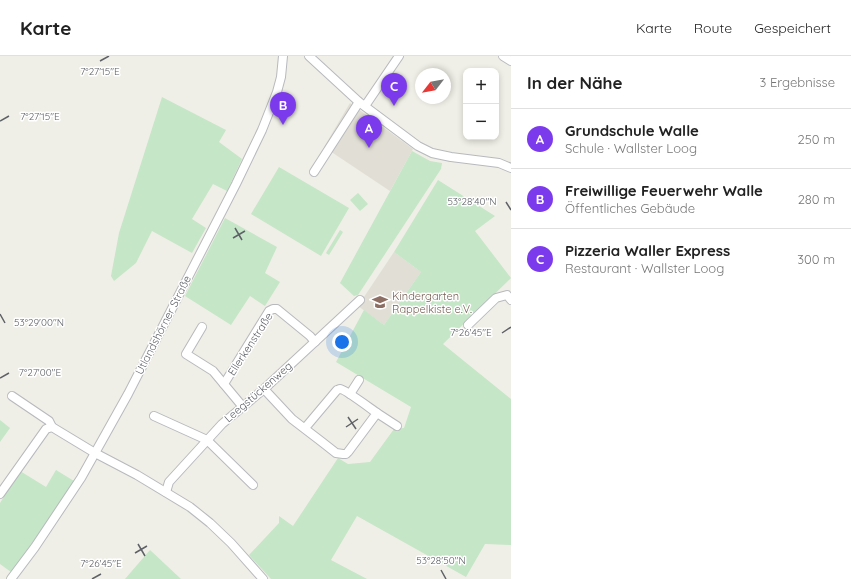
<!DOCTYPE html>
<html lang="de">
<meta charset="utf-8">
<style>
body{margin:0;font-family:Quicksand,sans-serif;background:#f2f2f2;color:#222}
.controls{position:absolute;right:12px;top:12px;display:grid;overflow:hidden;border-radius:8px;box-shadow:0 2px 6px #0003}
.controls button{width:36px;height:36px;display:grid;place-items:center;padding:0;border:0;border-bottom:1px solid #e0e0e0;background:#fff;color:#222;font:20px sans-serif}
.compass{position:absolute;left:415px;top:12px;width:36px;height:36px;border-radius:50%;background:#fff;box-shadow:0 2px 6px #0003;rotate:239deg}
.you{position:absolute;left:342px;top:286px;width:14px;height:14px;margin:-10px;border:3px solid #fff;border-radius:50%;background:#1a73e8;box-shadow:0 0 0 6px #1a73e833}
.badge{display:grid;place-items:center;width:26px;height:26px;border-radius:50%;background:#7c3aed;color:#fff;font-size:13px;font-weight:700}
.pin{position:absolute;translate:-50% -33px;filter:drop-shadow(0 1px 2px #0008)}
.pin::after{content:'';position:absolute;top:21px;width:14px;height:12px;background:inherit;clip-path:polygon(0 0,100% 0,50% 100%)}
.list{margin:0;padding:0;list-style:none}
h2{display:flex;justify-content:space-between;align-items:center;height:52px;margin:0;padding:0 16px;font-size:17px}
h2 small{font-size:13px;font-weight:400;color:#767676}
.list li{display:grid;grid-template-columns:26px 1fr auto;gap:12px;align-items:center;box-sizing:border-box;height:60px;padding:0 16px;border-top:1px solid #e0e0e0}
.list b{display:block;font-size:15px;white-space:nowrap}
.list p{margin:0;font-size:13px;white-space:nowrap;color:#767676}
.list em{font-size:13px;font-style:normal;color:#767676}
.map{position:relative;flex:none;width:511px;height:523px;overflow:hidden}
header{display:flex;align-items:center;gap:24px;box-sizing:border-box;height:56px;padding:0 20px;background:#fff;border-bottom:1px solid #e0e0e0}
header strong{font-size:19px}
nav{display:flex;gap:22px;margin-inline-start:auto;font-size:14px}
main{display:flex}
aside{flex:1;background:#fff}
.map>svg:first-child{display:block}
.education{fill:#e0ded5}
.green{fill:#c5e6c7}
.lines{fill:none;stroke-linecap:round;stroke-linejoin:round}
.minor-casing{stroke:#b7b9bd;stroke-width:10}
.minor{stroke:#fff;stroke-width:8}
.ticks{fill:none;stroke:#5e6167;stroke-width:1.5}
.labels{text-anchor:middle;stroke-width:3;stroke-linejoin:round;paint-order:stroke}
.education-label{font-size:11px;fill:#785e54;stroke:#fff;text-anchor:start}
.street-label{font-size:11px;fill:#5e6167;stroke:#fff}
.ticks-label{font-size:10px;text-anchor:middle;fill:#5e6167;stroke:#fff;stroke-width:3;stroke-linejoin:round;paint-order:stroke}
</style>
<header>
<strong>Karte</strong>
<nav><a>Karte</a><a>Route</a><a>Gespeichert</a></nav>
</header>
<main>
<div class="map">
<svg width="511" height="523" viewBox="0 0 511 523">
<rect width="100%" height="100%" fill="#f0efe7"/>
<g class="education">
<path d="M350,47L413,93L390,135L324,91Z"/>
<path d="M394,196L421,216L384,269L358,250Z"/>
</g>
<g class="green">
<path d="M162,41L226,74L219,86L242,103L227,135L213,128L192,163L206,172L192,197L152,175L136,207L114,225L111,220L119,177Z"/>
<path d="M412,95L430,105L442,107L441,113L358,239L354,240L340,227Z"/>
<path d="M279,111L349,152L321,200L251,158Z"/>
<path d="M438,124L495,160L475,175L511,222L443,288L511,343V489L485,488L466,521L357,460L331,504L367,523H271L249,499L279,467V460L293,470L338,402L348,408L370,406L394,373L404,372L411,351L336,306L364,254L384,269L421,216L394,196Z"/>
<path d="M358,137L368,148L360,155L350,144Z"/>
<path d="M225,162L277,191L265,217L280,226L265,250L250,240L231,269L185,240Z"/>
<path d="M340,174L343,176L329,199L326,197Z"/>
<path d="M0,364L10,372L0,386Z"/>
<path d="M56,414L74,425L51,461L11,516L0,508V447L20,415L46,431Z"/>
<path d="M150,494L181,523H125Z"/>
</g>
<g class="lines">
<defs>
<g id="minor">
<path d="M309,0L359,46L418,90L432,97L451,101L499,107L511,112"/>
<path d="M503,0L511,5"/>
<path d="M365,50L399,0"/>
<path d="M314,116L359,46"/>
<path d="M468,269L496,242L507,239L511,244"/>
<path d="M202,271L186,298L213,315L243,351"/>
<path d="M224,328L269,255L273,253H277L310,280L315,286"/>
<path d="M264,333L292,363L322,386L336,397L343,398H346L348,396L377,357C371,353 345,333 340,333C339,333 338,334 337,334L305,372"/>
<path d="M350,338L359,324"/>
<path d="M12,340L49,365L52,371"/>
<path d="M377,357L397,370"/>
<path d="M154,360L207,384L253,429"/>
<path d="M166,436L169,426L222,368L264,333L360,244"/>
<path d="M0,438L46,373L52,371L95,397L137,419L190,451L210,467L231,487L263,523"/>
<path d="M11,523L35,491L81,422L128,338L236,128L262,74L277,36L281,21L283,0"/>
</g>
</defs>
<use href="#minor" class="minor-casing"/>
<use href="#minor" class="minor"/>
</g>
<path class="ticks" d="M100,5L109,0M0,65L9,60M506,146L511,154M235,172L242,184M233,182L245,175M0,258L5,267M502,277L511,271M0,322L9,317M348,361L356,373M346,371L358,363M138,488L145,500M135,497L147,490M441,514L446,523M92,523L101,518"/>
<defs>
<symbol id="school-bare" viewBox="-9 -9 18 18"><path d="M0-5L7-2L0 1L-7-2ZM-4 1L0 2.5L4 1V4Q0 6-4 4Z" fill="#8d6e63" stroke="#fff" stroke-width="2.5" paint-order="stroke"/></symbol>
</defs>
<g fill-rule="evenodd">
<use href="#school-bare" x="369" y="235" width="22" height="22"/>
</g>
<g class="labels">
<g class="education-label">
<text x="392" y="244">Kindergarten<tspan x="392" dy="13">Rappelkiste e.V.</tspan></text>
</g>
<g class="street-label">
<text transform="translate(163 269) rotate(-63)" y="4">Utlandshörner Straße</text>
<text transform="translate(250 288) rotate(-57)" y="4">Ellerkenstraße</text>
<text transform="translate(258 336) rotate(-41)" y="4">Leegstückenweg</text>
</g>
</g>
<g class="ticks-label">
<text x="100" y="19">7°27'15"E</text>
<text x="40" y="64">7°27'15"E</text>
<text x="472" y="149">53°28'40"N</text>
<text x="39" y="270">53°29'00"N</text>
<text x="471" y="280">7°26'45"E</text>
<text x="40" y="320">7°27'00"E</text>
<text x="441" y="508">53°28'50"N</text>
<text x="101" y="511">7°26'45"E</text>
</g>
</svg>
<div class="controls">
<button>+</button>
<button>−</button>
</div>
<svg class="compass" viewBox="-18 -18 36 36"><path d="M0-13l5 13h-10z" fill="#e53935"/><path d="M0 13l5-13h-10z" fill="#767676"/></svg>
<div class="you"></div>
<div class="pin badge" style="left:369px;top:92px">A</div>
<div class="pin badge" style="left:283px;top:69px">B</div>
<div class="pin badge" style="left:394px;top:50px">C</div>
</div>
<aside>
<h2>In der Nähe<small>3 Ergebnisse</small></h2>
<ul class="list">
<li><span class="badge">A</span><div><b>Grundschule Walle</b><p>Schule · Wallster Loog</p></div><em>250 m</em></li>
<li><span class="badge">B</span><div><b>Freiwillige Feuerwehr Walle</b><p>Öffentliches Gebäude</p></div><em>280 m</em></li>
<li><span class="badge">C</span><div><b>Pizzeria Waller Express</b><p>Restaurant · Wallster Loog</p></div><em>300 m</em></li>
</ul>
</aside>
</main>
